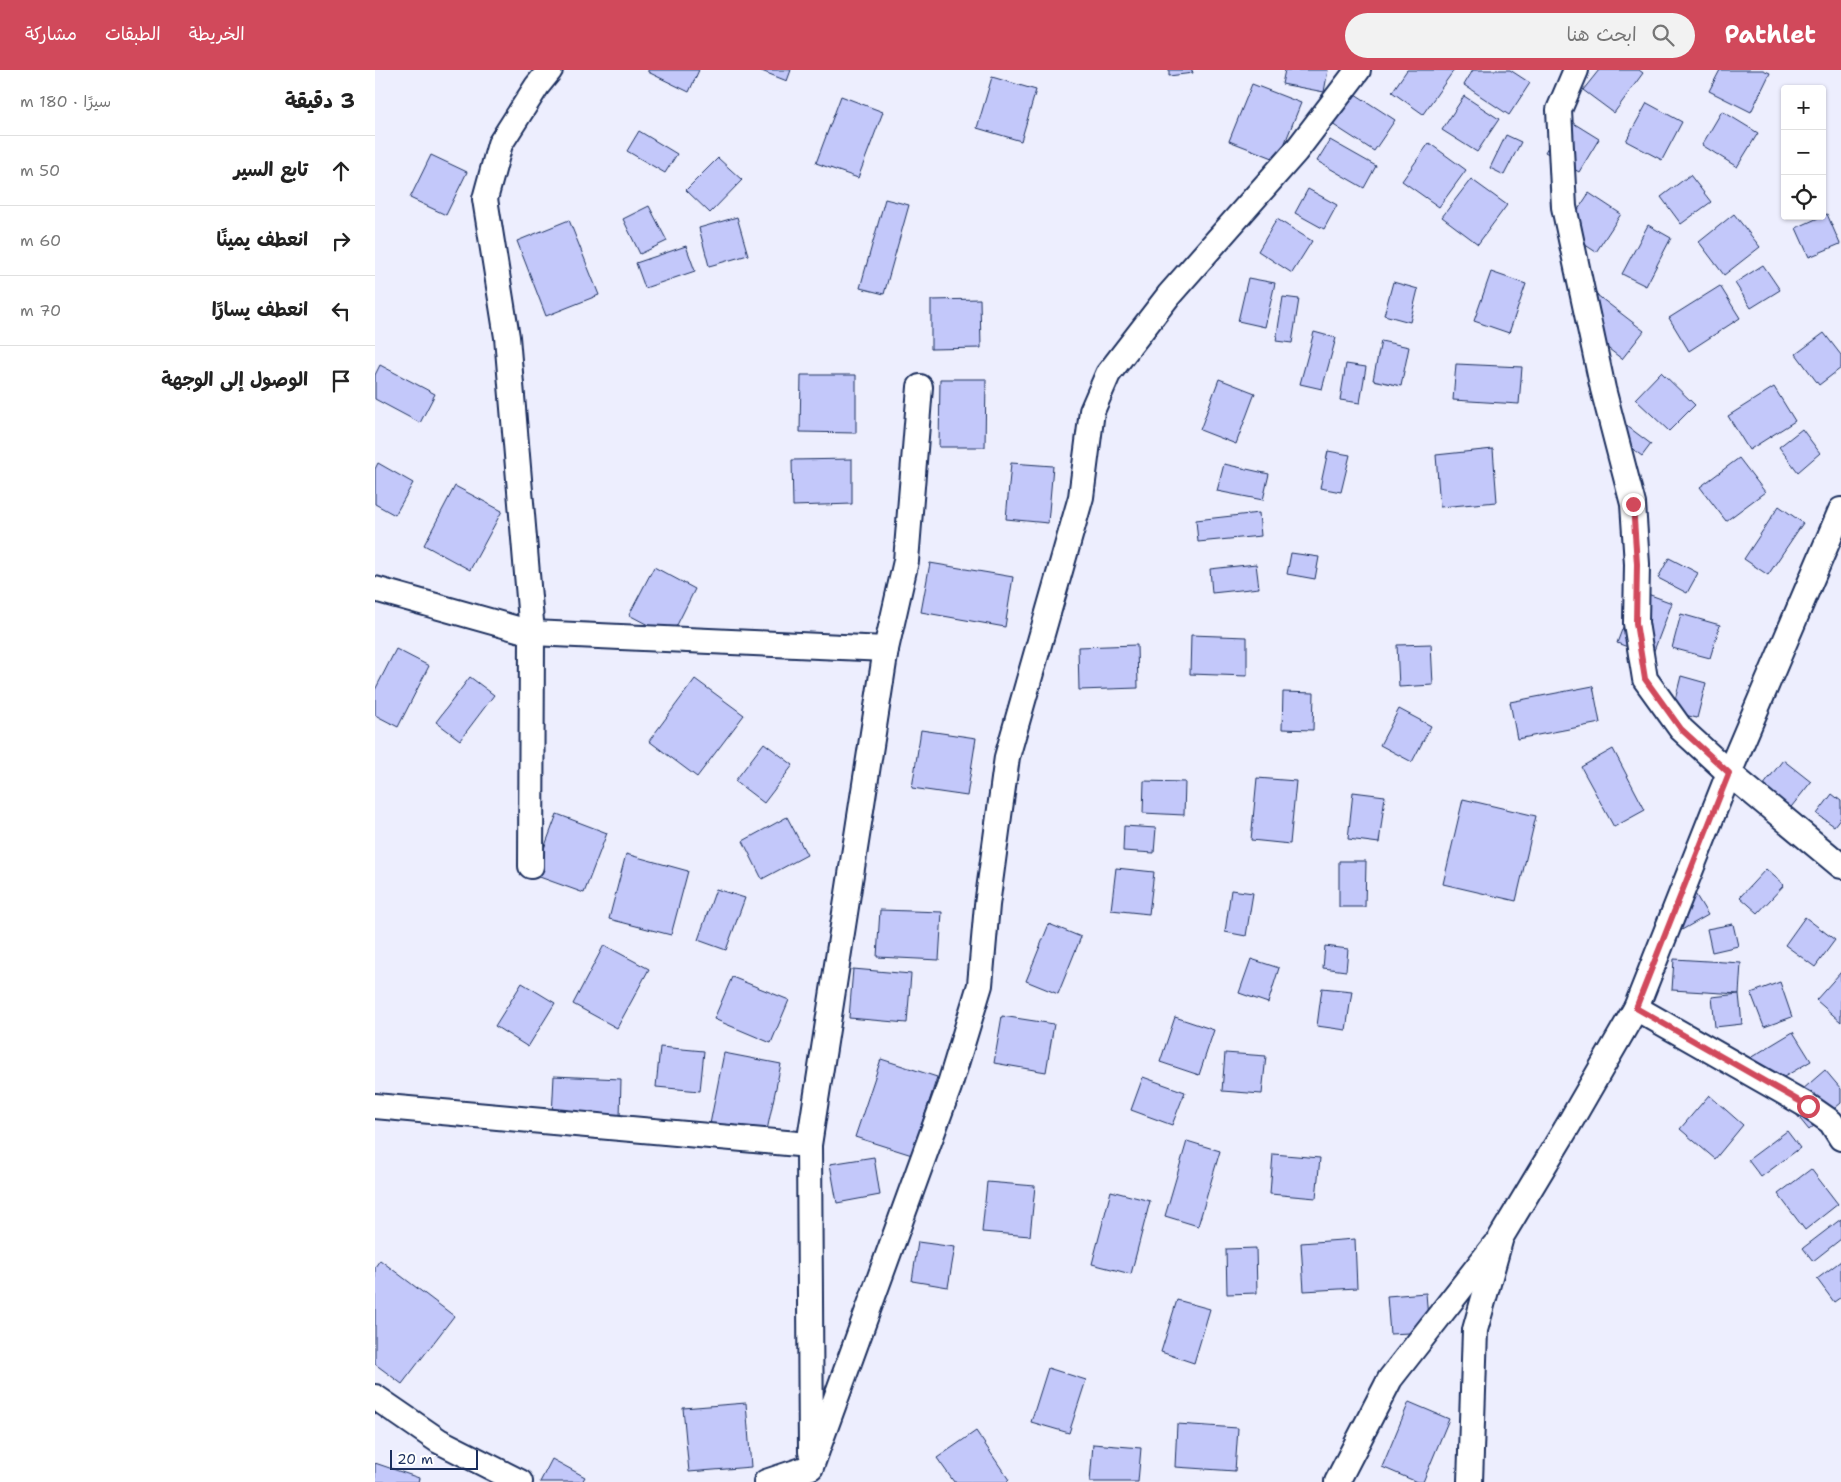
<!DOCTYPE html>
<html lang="ar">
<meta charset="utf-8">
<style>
body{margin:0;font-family:"Shantell Sans","Playpen Sans Arabic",sans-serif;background:#f2f2f2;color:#222;direction:rtl}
.controls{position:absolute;right:15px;top:15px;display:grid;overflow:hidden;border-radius:5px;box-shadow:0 1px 4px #0004}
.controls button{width:45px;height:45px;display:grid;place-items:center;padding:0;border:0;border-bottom:1px solid #e0e0e0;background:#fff;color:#222;font:25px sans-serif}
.scale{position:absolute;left:15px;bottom:12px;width:88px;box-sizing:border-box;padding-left:5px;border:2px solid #1b2f5e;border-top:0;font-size:14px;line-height:18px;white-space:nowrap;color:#1b2f5e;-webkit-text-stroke:4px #fff;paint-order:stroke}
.stop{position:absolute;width:15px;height:15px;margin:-11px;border:4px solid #d1495b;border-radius:50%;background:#fff}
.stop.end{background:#d1495b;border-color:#fff;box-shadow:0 1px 5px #0008}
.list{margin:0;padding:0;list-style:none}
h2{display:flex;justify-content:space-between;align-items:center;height:65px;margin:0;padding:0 20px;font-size:21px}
h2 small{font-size:16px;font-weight:400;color:#767676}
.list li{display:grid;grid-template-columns:32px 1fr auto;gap:15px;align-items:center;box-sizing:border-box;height:70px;padding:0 20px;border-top:1px solid #e0e0e0}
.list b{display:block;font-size:19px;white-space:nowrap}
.list em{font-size:16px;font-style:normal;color:#767676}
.icon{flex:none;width:28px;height:28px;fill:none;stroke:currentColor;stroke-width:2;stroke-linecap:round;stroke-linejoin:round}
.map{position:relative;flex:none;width:1466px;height:1412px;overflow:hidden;direction:ltr}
header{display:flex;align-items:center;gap:30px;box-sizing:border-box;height:70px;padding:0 25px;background:#d1495b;color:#fff}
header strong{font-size:24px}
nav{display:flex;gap:28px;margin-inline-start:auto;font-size:18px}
.search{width:350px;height:45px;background:#f2f2f2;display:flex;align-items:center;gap:12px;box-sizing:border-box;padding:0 18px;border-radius:28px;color:#767676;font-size:19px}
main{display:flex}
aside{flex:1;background:#fff}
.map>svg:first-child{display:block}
.building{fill:#c3c8fa;stroke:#1b2f5e}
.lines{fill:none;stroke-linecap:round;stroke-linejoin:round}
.street-casing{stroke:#1b2f5e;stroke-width:28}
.street{stroke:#fff;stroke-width:24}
.route{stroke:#d1495b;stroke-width:6}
</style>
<header>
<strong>Pathlet</strong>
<div class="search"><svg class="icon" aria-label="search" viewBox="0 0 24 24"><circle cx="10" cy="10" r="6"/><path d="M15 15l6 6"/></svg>ابحث هنا</div>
<nav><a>الخريطة</a><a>الطبقات</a><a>مشاركة</a></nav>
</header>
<main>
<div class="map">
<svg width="1466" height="1412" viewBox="0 0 1466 1412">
<rect width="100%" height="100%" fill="#edeefe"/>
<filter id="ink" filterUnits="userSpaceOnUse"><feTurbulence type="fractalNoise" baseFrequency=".02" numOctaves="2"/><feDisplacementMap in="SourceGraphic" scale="10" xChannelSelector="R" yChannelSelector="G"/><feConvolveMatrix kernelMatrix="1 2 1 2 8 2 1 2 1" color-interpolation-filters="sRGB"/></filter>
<g filter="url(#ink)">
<g class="building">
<path d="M273,0H324L314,22L273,2Z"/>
<path d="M384,0H416L412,11Z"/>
<path d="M794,0H817L818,3L794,6Z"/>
<path d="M910,0H953L949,22L907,14Z"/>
<path d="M1032,0H1079L1048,44L1017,22Z"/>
<path d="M1098,0H1135L1155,13L1134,45L1089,15Z"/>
<path d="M1224,0H1264L1268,3L1239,43L1208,20Z"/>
<path d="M1345,0H1388L1395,3L1376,42L1334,21Z"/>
<path d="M617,7L661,20L646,71L602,58Z"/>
<path d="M877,14L926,33L903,90L854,71Z"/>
<path d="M977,22L1020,50L999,81L957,54Z"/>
<path d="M466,26L508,42L483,108L441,93Z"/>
<path d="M1089,26L1124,49L1102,82L1067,60Z"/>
<path d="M1272,33L1307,52L1287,90L1251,71Z"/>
<path d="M1347,41L1383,63L1362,97L1327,75Z"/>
<path d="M1190,48L1224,69L1204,102L1170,82Z"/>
<path d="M264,61L302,84L290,103L252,81Z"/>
<path d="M1131,65L1146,72L1129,105L1115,98Z"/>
<path d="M955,70L1001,96L989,118L942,91Z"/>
<path d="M1054,73L1091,100L1064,137L1027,111Z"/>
<path d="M56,85L92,102L71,145L35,128Z"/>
<path d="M343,88L367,110L335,143L311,120Z"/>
<path d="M1315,105L1336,132L1306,154L1286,127Z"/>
<path d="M1096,109L1132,135L1103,174L1067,147Z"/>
<path d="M933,119L962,135L949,159L920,143Z"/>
<path d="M1214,123L1246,144L1221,182L1189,161Z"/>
<path d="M510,129L534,135L509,224L485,218Z"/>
<path d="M274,136L292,171L265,184L248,149Z"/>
<path d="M1359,144L1385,177L1349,205L1324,172Z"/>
<path d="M1452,144L1465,174L1434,187L1421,158Z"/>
<path d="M362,147L373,185L334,196L324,158Z"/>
<path d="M902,149L937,171L917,203L883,181Z"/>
<path d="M194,150L224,225L171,246L142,171Z"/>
<path d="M1273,155L1296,168L1271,216L1247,204Z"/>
<path d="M311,176L320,201L270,218L261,193Z"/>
<path d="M1388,195L1405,220L1376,238L1360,213Z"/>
<path d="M1116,202L1151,214L1134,263L1099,251Z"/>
<path d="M873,208L900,213L890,257L863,251Z"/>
<path d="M1018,212L1043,219L1035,252L1009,245Z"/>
<path d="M1345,216L1365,248L1314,281L1294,248Z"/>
<path d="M1222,225L1269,261L1247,289L1200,253Z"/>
<path d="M908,227L924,229L917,273L901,271Z"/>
<path d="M605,229L606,278L556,279V230Z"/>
<path d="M939,262L961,268L947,319L925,314Z"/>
<path d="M1449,263L1466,285V298L1444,315L1421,284Z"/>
<path d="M1006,271L1034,277L1026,316L998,310Z"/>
<path d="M971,294L991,297L985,333L965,330Z"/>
<path d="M1081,294L1147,297L1144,334L1078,330Z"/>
<path d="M5,295L60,324L45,353L0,329V305Z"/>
<path d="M1286,302L1320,335L1294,361L1260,329Z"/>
<path d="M426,305H481V363L425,362Z"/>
<path d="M565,309H611L610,377H564Z"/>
<path d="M844,309L880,323L861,374L825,360Z"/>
<path d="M1399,317L1420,351L1374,380L1353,346Z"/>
<path d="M1240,347L1276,374L1267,386L1231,359Z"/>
<path d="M1427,359L1445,383L1423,402L1404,377Z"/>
<path d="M1118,379L1122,432L1065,437L1061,385Z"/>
<path d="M953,381L975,385L966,422L945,418Z"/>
<path d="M1364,388L1390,422L1351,451L1325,417Z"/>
<path d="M477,389V434L418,436L417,390Z"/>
<path d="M3,393L38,413L20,445L0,434V399Z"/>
<path d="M636,393L678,396L673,453L631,449Z"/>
<path d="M849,394L894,404L888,430L842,421Z"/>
<path d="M80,416L127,441L95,500L49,475Z"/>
<path d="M1404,436L1428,453L1393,505L1369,489Z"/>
<path d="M884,443L886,466L823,472L821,450Z"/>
<path d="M916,483L944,487L940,509L912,504Z"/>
<path d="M1294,488L1323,503L1312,523L1283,508Z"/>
<path d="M555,493L638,507L630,557L546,542Z"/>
<path d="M881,494L884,518L837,523L835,499Z"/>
<path d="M279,497L320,519L296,567L254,545Z"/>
<path d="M1262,520L1297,533L1277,586L1242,573Z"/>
<path d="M1306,544L1345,555L1335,588L1297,578Z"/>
<path d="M816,565L872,567V606L815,604Z"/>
<path d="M1056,574L1058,615L1024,617L1022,575Z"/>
<path d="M762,575L763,618L704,620L703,577Z"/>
<path d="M21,579L54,596L23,657L0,645V620Z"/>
<path d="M1306,606L1331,613L1322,648L1297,642Z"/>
<path d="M95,607L119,625L85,670L61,652Z"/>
<path d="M320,609L369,645L322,707L274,671Z"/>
<path d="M1218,616L1225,653L1142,669L1135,632Z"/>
<path d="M908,622L939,623L938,660L907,659Z"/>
<path d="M1024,639L1056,656L1037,692L1005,675Z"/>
<path d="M546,660L601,668L592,726L537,718Z"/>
<path d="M389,673L418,695L389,733L360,711Z"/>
<path d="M1238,679L1270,740L1239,757L1206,697Z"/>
<path d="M1408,690L1436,712L1405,751L1378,729Z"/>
<path d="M882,708L921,711L915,774L876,770Z"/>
<path d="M769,711L810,712L809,745L768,743Z"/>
<path d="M978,722L1010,726L1004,773L973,769Z"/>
<path d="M1457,724L1466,731V747L1459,756L1442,744Z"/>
<path d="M1088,729L1161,746L1141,831L1068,814Z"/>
<path d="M182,744L232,763L209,823L159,805Z"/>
<path d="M412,747L432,785L387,809L368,771Z"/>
<path d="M749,756L781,758L779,783L748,781Z"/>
<path d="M251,784L313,801L296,865L234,849Z"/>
<path d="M964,791H991L990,837H964Z"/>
<path d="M741,798L779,802L774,844L736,840Z"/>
<path d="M1391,799L1409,815L1383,843L1365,827Z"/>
<path d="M341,819L370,828L351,880L323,870Z"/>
<path d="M856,820L878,823L871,866L850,862Z"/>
<path d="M1319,822L1333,845L1298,865L1285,843Z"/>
<path d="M505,840L567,842L564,890L502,887Z"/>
<path d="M1430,847L1460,870L1440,897L1410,875Z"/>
<path d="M674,854L706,867L683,924L651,911Z"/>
<path d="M1358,854L1363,876L1337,882L1332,859Z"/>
<path d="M229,875L274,899L242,958L198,934Z"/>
<path d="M950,876L973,879L971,901L948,898Z"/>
<path d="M876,889L904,898L893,933L864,923Z"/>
<path d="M1299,889L1366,893L1364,924L1297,920Z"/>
<path d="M478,899L536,904L532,953L474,948Z"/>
<path d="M1466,902V952L1441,930Z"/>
<path d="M357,907L414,930L396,973L339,949Z"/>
<path d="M1405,912L1417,947L1389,957L1376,923Z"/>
<path d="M147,913L180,933L153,977L120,956Z"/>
<path d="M947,918L977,921L971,960L942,956Z"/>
<path d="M1364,924L1367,954L1340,957L1337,927Z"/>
<path d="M627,946L679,954L671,1002L619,993Z"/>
<path d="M800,947L839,960L824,1005L785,992Z"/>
<path d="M1418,962L1436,991L1392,1017L1375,988Z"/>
<path d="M285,977L329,981L325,1021L281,1017Z"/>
<path d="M349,983L406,994L391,1065L335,1054Z"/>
<path d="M850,983L891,986L887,1024L847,1021Z"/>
<path d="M506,989L562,1007L537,1085L480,1067Z"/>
<path d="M1450,1000L1466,1019V1033L1434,1060L1412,1033Z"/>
<path d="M179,1006L246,1009L245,1048L177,1046Z"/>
<path d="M768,1007L810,1022L797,1055L756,1040Z"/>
<path d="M1334,1025L1368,1055L1340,1089L1305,1059Z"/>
<path d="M1412,1061L1425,1078L1386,1107L1373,1090Z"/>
<path d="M812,1071L845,1081L823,1156L790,1146Z"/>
<path d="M898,1084L945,1088L941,1128L895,1124Z"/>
<path d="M499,1087L505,1125L462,1133L455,1094Z"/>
<path d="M1436,1099L1463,1134L1430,1160L1403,1124Z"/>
<path d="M612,1112L660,1116L655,1166L607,1162Z"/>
<path d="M736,1121L775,1131L756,1204L717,1194Z"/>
<path d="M1466,1149V1169L1438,1191L1428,1178Z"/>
<path d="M980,1169L982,1218L929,1221L926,1173Z"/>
<path d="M543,1172L580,1177L573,1217L537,1211Z"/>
<path d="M881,1178L882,1223L852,1224L851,1179Z"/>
<path d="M5,1190L79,1246L27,1314L0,1294V1197Z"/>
<path d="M1466,1191V1227L1459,1232L1442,1209Z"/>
<path d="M1051,1223L1054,1262L1015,1264L1012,1226Z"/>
<path d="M802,1230L835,1239L819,1293L786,1282Z"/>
<path d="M673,1298L711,1310L694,1363L656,1352Z"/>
<path d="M1034,1332L1074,1349L1048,1412H1042L1007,1397Z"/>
<path d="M371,1333L376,1397L314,1402L308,1338Z"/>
<path d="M802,1354L863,1358L860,1401L800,1397Z"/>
<path d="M601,1361L634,1410L632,1412H579L562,1388Z"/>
<path d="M718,1374L766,1378L763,1412H715Z"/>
<path d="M177,1389L210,1407L207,1412H165Z"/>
<path d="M0,1393L44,1408L43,1412H0Z"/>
</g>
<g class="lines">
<defs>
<g id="street">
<path d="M1201,0L1184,40L1189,137L1228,319L1258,434L1262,494L1261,553L1270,609L1306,659L1354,703L1466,796"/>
<path d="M0,519L157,563L511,579"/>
<path d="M156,796L157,563L132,267L110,129L125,74L162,16L175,0"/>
<path d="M1261,938L1433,1036L1456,1052L1466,1068"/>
<path d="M0,1036L434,1075"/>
<path d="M0,1327L64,1371L145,1412"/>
<path d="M436,1382L434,1075L511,579L531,491L545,317"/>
<path d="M391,1412L436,1397L574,1017L605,915L612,835L632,687L706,427L717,341L733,304L794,225L921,81L983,0"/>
<path d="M962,1412L1015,1309L1119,1176"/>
<path d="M1095,1412L1100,1260L1126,1167L1194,1054L1261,938L1354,703L1466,440"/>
</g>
</defs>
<use href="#street" class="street-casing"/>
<use href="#street" class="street"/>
</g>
</g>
<g class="lines" filter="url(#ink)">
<path class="route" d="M1258,434L1262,494L1261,553L1270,609L1306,659L1354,703L1261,938L1433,1036"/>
</g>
</svg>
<div class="controls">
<button>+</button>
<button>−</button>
<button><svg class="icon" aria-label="locate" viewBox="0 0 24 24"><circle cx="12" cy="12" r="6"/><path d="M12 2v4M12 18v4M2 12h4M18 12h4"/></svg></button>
</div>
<div class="scale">20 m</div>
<div class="stop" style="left:1433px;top:1036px"></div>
<div class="stop end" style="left:1258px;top:434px"></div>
</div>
<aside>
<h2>3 دقيقة<small>سيرًا · 180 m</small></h2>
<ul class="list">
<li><svg class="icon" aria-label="ahead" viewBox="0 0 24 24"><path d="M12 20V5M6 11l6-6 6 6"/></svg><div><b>تابع السير</b></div><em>50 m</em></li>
<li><svg class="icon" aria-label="right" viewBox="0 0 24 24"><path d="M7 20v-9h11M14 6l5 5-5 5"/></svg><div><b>انعطف يمينًا</b></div><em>60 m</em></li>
<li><svg class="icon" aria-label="left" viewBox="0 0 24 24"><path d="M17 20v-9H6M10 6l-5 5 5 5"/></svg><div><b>انعطف يسارًا</b></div><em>70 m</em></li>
<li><svg class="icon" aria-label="arrive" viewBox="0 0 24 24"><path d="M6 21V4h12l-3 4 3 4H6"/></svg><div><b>الوصول إلى الوجهة</b></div></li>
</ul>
</aside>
</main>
